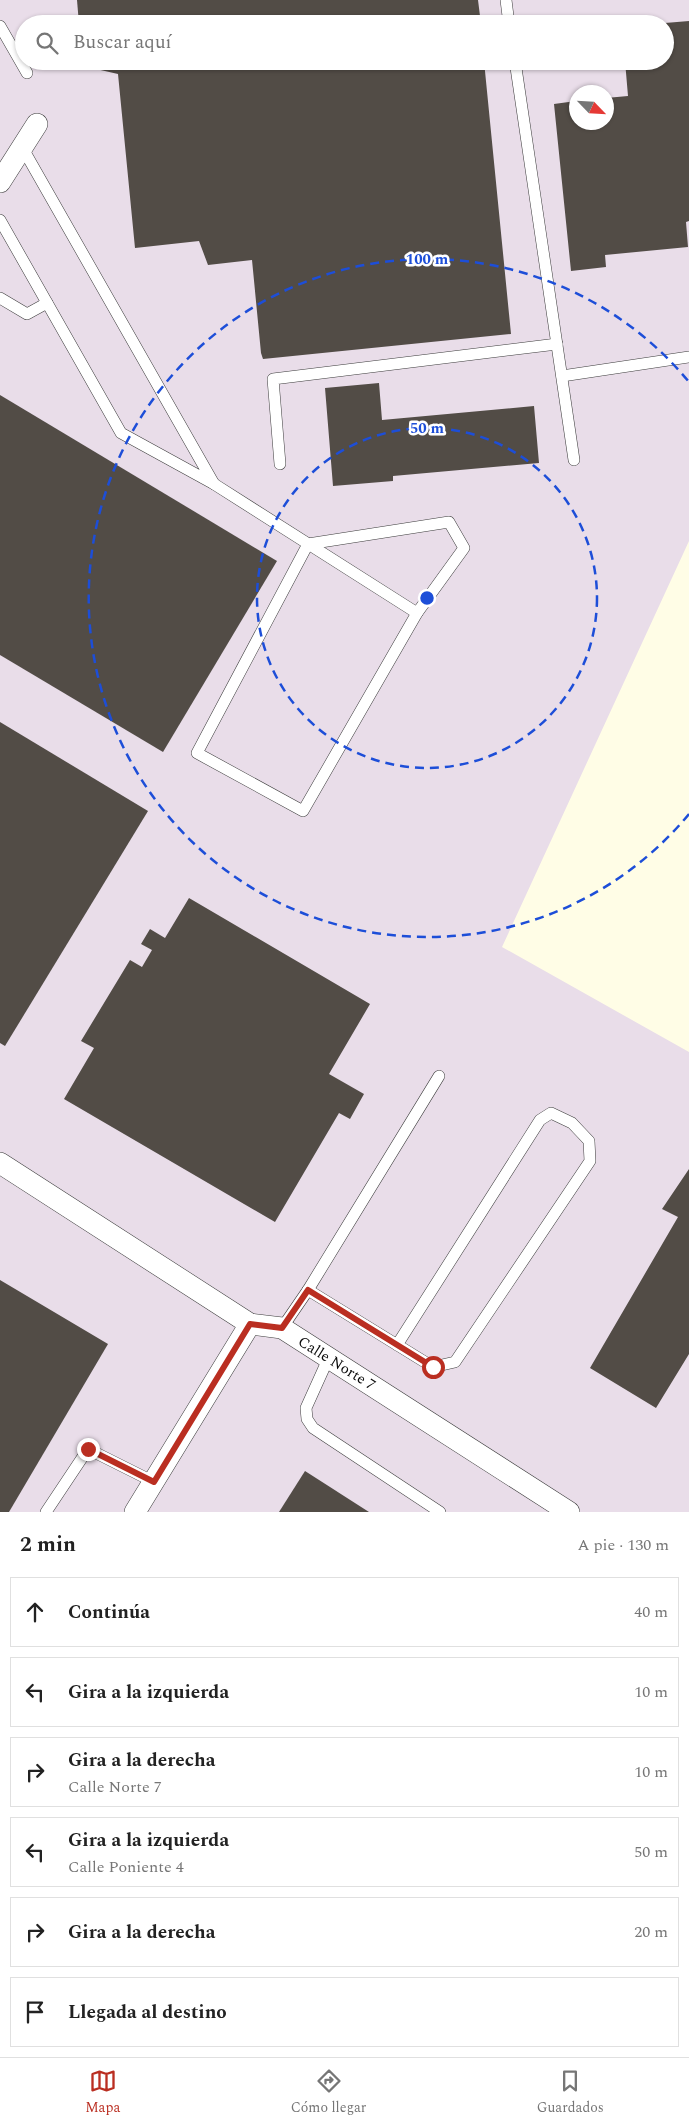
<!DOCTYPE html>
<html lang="es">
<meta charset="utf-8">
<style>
body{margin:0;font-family:Spectral,serif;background:#f6f6f6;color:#222}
.compass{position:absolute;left:569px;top:85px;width:45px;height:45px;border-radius:50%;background:#fff;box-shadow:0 1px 4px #0004;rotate:115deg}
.stop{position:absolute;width:15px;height:15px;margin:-11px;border:4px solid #ba2e21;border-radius:50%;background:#fff}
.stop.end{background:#ba2e21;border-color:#fff;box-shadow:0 1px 5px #0008}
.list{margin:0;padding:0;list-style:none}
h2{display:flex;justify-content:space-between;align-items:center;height:65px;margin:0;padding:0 20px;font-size:21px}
h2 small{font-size:16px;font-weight:400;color:#767676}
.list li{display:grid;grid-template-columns:32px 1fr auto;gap:15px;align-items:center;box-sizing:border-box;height:70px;margin:0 10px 10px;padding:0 10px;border:1px solid #e0e0e0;border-radius:0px}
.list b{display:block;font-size:19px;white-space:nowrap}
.list p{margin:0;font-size:16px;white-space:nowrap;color:#767676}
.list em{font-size:16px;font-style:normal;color:#767676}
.icon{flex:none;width:28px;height:28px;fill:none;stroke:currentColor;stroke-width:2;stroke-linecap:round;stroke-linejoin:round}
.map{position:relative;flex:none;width:689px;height:1512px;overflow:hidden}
.search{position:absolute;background:#fff;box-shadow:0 1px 4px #0004;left:15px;right:15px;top:15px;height:55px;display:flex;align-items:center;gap:12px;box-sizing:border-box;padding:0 18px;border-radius:28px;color:#767676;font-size:19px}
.sheet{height:545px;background:#fff}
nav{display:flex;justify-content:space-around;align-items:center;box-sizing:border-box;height:70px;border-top:1px solid #e0e0e0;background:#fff;font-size:14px;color:#767676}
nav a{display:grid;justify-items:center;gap:2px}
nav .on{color:#ba2e21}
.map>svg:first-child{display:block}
.industrial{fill:#e9dde9;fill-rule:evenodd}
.building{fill:#524c46}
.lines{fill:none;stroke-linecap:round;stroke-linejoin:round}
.lane-casing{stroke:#3c3c3c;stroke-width:12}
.street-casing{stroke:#3c3c3c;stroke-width:22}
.lane{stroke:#fff;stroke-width:11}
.street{stroke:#fff;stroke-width:21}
.route{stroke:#ba2e21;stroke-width:6}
.ring{fill:none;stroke:#1d4ed8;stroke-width:2.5;stroke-dasharray:9 6}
.labels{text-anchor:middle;stroke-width:5;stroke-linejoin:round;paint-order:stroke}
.street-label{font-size:15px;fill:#090909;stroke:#fff}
.centre{fill:#1d4ed8;stroke:#fff;stroke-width:2.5}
.ring-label{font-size:15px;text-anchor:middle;font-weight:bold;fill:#1d4ed8;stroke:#fff;stroke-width:5;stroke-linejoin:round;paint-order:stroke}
</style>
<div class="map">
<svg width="689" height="1512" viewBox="0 0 689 1512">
<rect width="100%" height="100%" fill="#fffde6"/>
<path class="industrial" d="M0,0H689V541L502,947L689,1052V1512H0ZM24,24H665V61H24ZM576,92H606V122H576Z"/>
<g class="building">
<path d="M77,0H478L481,24H79Z"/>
<path d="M689,21V221L686,222L688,247L605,255L606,267L571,271L554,104L576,101V122H606V98L628,96L625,61H665V23Z"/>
<path d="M83,61H484L511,334L263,359L261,353L252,260L208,265L199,241L135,248L118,74L83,66Z"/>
<path d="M379,383L382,420L534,406L539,463L393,476V481L333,486L325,388Z"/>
<path d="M0,395L277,561L163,752L0,655Z"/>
<path d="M0,722L148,811L5,1046L0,1043Z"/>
<path d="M189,898L370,1004L329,1074L364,1094L350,1119L339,1113L275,1222L64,1099L94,1048L81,1041L130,960L142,967L152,950L141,944L150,929L165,938Z"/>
<path d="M689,1169V1354L656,1408L590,1368L678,1217L662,1209Z"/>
<path d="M0,1280L108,1344L9,1512H0Z"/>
<path d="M305,1471L369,1512H279Z"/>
</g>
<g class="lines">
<defs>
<g id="lane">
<path d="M506,0L509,24"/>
<path d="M0,26L27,73"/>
<path d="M515,61L574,460"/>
<path d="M0,220L121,433L214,484L22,147"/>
<path d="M0,298L27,314L47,303"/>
<path d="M562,376L689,357"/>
<path d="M280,464L273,379L557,344"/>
<path d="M214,484L417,613"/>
<path d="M449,522L464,548L417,613L303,811L197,753L308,544Z"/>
<path d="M308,1290L433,1367L455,1362L590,1161L589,1141L572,1123L551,1113L540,1120L397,1345"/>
<path d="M282,1328L308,1290L439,1076"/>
<path d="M329,1357L306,1408L307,1419L313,1428L440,1512"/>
<path d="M46,1512L88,1449L154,1482"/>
</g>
<g id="street">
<path d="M0,182L37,124"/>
<path d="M0,1163L250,1324L282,1328L569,1512"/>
<path d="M135,1512L250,1324"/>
</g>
</defs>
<use href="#lane" class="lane-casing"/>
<use href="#street" class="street-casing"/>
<use href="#lane" class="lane"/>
<use href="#street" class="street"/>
</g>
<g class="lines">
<path class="route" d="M88,1449L154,1482L250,1324L282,1328L308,1290L433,1367"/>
</g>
<g class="ring">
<circle cx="427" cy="598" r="170"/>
<path d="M689 814A339 339 0 1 1 689 382"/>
</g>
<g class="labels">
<g class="street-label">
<text transform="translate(337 1363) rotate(32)" y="5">Calle Norte 7</text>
</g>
</g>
<circle cx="427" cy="598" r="8" class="centre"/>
<g class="ring-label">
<text x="427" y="264">100 m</text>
<text x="427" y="433">50 m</text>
</g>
</svg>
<svg class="compass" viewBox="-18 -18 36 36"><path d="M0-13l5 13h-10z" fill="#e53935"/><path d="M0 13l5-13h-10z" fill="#767676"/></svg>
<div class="stop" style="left:433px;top:1367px"></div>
<div class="stop end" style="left:88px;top:1449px"></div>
<div class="search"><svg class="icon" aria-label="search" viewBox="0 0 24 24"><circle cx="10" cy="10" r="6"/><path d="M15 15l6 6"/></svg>Buscar aquí</div>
</div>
<section class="sheet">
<h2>2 min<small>A pie · 130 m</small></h2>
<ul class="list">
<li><svg class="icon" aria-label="ahead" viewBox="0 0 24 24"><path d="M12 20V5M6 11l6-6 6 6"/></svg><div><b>Continúa</b></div><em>40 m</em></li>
<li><svg class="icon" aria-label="left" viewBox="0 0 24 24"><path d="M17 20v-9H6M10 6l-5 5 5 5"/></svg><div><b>Gira a la izquierda</b></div><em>10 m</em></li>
<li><svg class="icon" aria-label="right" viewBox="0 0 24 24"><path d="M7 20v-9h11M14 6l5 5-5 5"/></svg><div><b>Gira a la derecha</b><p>Calle Norte 7</p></div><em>10 m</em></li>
<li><svg class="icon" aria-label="left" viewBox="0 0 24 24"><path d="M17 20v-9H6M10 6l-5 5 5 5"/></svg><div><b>Gira a la izquierda</b><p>Calle Poniente 4</p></div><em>50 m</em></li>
<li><svg class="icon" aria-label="right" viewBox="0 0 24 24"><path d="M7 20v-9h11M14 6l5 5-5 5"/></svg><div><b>Gira a la derecha</b></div><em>20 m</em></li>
<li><svg class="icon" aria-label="arrive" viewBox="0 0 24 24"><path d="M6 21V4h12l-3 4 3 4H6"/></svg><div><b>Llegada al destino</b></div></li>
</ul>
</section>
<nav>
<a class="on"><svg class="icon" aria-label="map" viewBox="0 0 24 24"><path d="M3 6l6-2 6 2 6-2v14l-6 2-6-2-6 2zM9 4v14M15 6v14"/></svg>Mapa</a>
<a><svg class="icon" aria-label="directions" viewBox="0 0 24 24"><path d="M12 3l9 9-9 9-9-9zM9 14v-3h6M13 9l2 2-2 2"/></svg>Cómo llegar</a>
<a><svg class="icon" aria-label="saved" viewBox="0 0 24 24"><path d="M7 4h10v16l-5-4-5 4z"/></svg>Guardados</a>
</nav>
